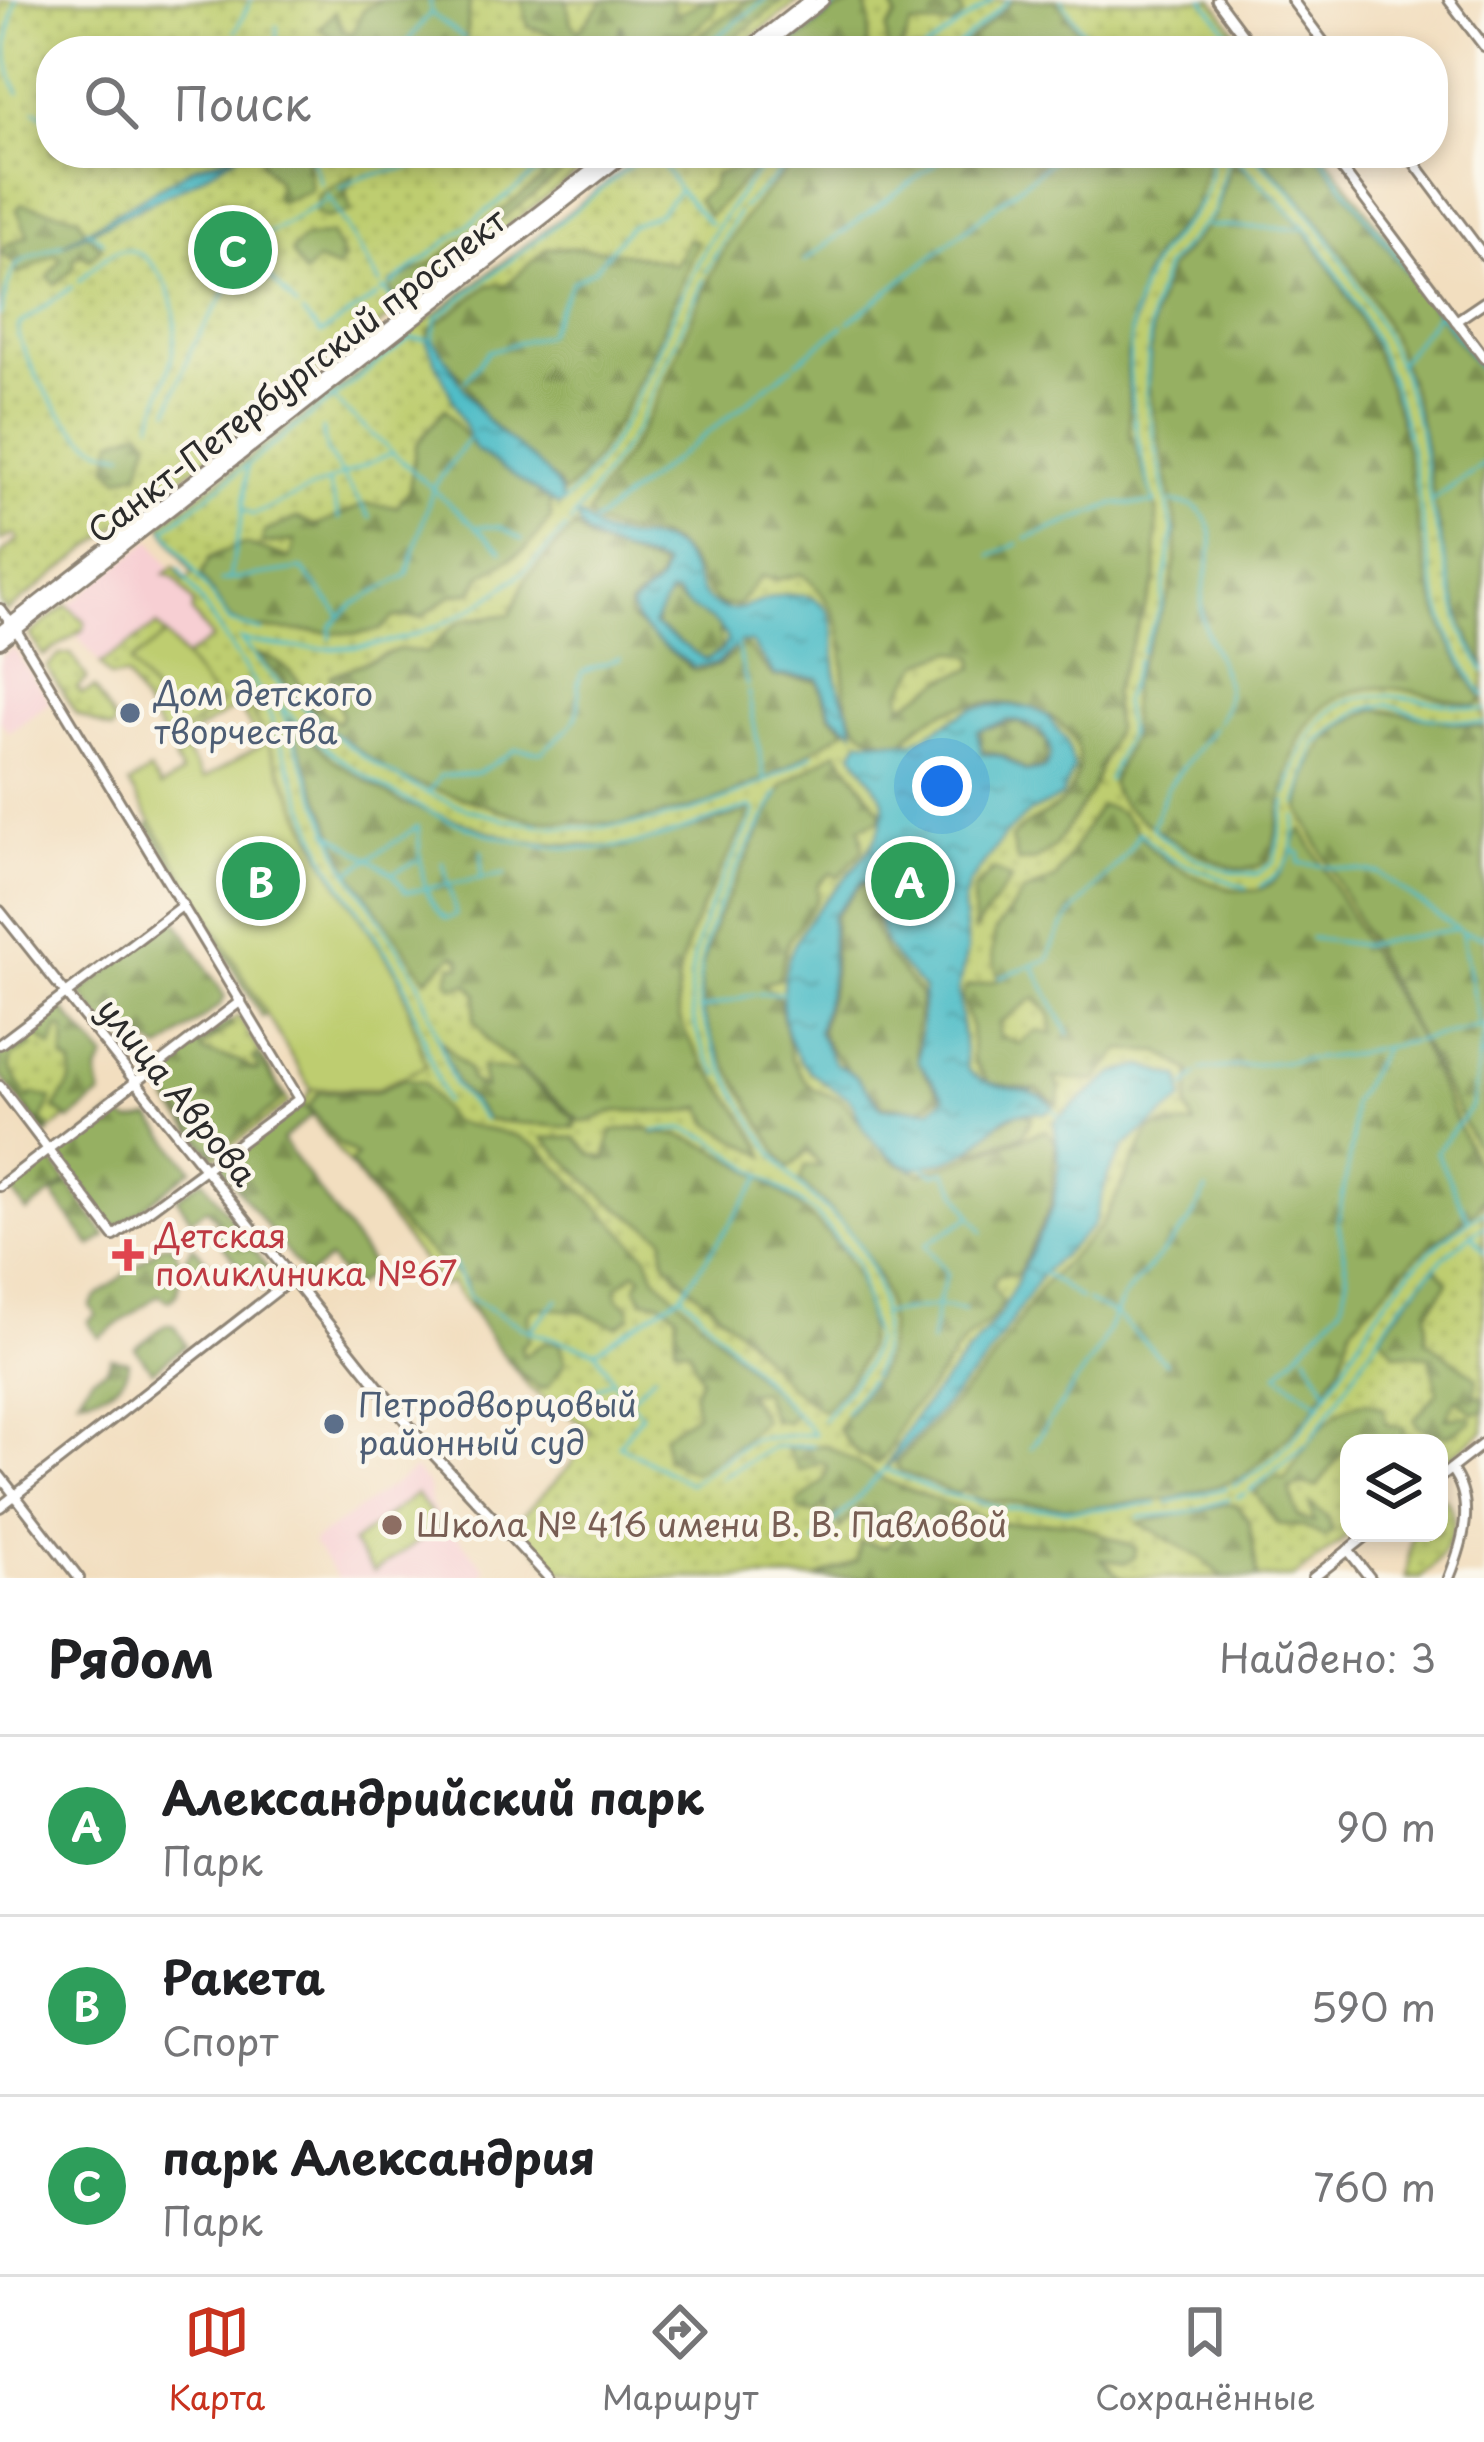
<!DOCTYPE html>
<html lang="ru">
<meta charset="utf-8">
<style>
body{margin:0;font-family:"Playpen Sans",sans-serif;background:#f2f2f2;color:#202124}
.controls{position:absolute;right:36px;bottom:36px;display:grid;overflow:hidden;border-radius:24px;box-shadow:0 6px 18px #0003}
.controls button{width:108px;height:108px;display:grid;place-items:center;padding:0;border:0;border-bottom:3px solid #e0e0e0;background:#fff;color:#202124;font:60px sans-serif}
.you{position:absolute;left:942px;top:786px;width:42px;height:42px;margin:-30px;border:9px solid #fff;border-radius:50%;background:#1a73e8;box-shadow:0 0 0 18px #1a73e833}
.badge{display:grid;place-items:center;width:78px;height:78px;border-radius:50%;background:#c8321e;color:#fff;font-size:39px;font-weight:700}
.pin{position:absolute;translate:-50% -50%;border:6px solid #fff;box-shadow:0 3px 12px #0006}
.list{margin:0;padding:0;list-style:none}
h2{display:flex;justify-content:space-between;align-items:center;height:156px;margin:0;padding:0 48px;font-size:51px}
h2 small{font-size:39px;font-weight:400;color:#757577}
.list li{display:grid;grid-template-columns:78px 1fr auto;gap:36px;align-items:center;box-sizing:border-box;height:180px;padding:0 48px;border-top:3px solid #e0e0e0}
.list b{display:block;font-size:45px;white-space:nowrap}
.list p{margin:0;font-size:39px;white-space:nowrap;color:#757577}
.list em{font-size:39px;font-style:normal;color:#757577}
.icon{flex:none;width:66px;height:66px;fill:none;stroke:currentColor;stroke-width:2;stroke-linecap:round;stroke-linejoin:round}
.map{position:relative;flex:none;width:1484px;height:1578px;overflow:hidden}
.search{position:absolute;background:#fff;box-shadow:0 6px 18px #0003;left:36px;right:36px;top:36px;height:132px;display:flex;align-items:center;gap:30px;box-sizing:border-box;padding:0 42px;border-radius:48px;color:#757577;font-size:45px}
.sheet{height:696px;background:#fff}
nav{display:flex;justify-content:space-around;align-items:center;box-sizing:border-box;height:168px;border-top:3px solid #e0e0e0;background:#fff;font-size:33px;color:#757577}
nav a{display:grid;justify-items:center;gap:6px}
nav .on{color:#c8321e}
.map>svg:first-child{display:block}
.built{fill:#f7cfd3}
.grass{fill:url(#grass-dots);stroke:#747c4d;stroke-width:3}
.forest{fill:url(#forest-firs);stroke:#606e46;stroke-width:3;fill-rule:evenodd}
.garden{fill:#becd6f;stroke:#747c4d;stroke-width:3}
.water{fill:url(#water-ripples);stroke:#3d7479;stroke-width:3;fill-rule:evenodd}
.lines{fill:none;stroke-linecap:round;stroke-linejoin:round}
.stream{stroke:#4fbdc7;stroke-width:3}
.minor-casing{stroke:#8e8475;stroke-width:14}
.major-casing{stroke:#8e8475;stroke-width:16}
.minor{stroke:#fff;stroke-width:8}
.major{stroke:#fff;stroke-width:10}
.service-dot{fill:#5c6f8a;stroke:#fbf7ec;stroke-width:4.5}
.health-dot{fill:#e0444e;stroke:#fbf7ec;stroke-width:4.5}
.education-dot{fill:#8d6e63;stroke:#fbf7ec;stroke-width:4.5}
.labels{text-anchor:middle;stroke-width:9;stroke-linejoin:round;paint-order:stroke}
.street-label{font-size:33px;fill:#2b2b2b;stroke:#fbf7ec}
.service-label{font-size:33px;fill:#4e5e75;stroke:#fbf7ec;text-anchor:start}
.health-label{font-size:33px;fill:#be3a42;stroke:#fbf7ec;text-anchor:start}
.education-label{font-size:33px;fill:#785e54;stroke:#fbf7ec;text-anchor:start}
</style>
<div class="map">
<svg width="1484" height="1578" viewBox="0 0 1484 1578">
<defs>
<pattern id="grass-dots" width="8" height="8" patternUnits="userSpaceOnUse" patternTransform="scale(3)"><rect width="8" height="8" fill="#becd6f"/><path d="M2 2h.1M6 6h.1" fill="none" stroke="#a3b060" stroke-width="1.8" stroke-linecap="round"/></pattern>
<pattern id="forest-firs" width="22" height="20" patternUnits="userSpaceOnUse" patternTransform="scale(3)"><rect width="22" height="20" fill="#96b062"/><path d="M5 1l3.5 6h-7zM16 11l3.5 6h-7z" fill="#7b8f51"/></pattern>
<pattern id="water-ripples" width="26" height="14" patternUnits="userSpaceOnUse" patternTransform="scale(3)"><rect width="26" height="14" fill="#4fbdc7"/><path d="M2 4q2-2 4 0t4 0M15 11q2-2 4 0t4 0" fill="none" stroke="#429aa2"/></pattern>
</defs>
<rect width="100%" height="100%" fill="#fbf7ec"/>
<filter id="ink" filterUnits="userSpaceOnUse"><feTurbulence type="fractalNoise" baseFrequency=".00833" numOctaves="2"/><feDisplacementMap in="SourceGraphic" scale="24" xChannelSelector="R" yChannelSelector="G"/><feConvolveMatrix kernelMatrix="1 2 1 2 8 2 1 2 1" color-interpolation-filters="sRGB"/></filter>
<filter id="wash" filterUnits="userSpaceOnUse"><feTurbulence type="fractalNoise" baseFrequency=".004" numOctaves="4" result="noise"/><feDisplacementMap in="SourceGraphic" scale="48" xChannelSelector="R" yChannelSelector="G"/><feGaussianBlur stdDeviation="2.7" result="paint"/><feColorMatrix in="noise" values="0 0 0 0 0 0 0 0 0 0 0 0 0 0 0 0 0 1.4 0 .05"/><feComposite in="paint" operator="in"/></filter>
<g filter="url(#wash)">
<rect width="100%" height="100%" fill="#f2debf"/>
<g class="built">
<path d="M151,540L257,692L171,748L126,676L110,677L77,635L39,628Z"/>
<path d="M13,648L50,702L9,733L0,720V658Z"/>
<path d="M415,1469L429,1487L431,1507L486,1569L482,1578H338L312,1542Z"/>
</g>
<g class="grass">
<path d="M0,0H800L734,51H51V153H603L6,612L0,604V555L19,539L15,534L0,541Z"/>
<path d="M841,0H1213L1250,51H776Z"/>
<path d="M646,153H1324L1484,367V1431L1439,1466V1443H1349L1351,1533L1293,1578H600L557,1570L517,1529L518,1520L569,1467L591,1431L529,1388L450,1282L442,1287L303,1104L311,1089H376L425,1066L251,709L256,694L171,748L126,676L110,677L100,664L157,625L185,658L212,638L192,612L193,603L175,578L165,574L175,566L184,581L193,574L161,524Z"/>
<path d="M67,605L85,622L84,629L43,656L30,634Z"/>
<path d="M71,654L87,678L77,688L82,694L94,688L116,724L112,730L76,714L47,667L60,655Z"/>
<path d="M61,1007L105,1058L97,1072L101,1095L44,1134L0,1075V1052Z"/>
<path d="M238,1016L289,1103L214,1159L168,1102L173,1066Z"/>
<path d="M1439,1499H1446C1465,1527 1443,1559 1421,1578H1406L1412,1533H1439Z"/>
</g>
<g class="forest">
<path d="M381,0H470L466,45L444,51L434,44L429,51H346L320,28L335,12L343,30L352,34L363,10Z"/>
<path d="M522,0H567L570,22L579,31L604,0H672L673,11L681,13L705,0L716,1L714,12L687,36L665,32L655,51H626L622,24L615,51H561L555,36L528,26Z"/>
<path d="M748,0H783L718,51H686L685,46Z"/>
<path d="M864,0L870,21L867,51H786L834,11Z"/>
<path d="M891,0L945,1L961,8L963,16L954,25H911L901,51H887V29L896,17Z"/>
<path d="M1014,0H1055L1086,41L1102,51H959Z"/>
<path d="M261,153H324L307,160L311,190L280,202L275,198L278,182L262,164Z"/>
<path d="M533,153H587L400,299L392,297L390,283L432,263L543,179Z"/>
<path d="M746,153H771L709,216L697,199L711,188L715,175L746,164Z"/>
<path d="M806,153H1209L1196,205L1155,253L1143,278L1127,357L1130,432L1157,511L1156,579L1113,692L1115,729L1090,794L1054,847L1036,860L1018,862L1011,839C1026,818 1055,816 1068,794C1122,706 960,669 904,741C825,746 851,668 839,626C834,609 816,583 801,574L775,580L761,576L739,605H720C698,586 693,552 666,540C637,528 613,540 588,516C598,485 626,459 642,429C701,319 703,240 806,153ZM953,651L974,657V668L946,678L902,706L901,692L921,663Z"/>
<path d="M1256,153H1317L1484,377V666C1440,590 1439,509 1421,426C1399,321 1332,225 1256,153Z"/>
<path d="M1232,162C1305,201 1385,350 1402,430C1424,537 1417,604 1483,700L1476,706C1444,701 1409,686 1376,688C1285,693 1288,789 1272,852L1267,862C1258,866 1249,871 1240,869C1209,864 1114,813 1111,783L1131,739V683L1170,591L1176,555V521L1148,384L1153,319L1169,268L1212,221Z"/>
<path d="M353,175L346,194L351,212L327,218L316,214L318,195Z"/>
<path d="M22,204L78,216L87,234L102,247L90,259L82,254L74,257L73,269L55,284L48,277L61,259L56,254L17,275L16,265L1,253L8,244L28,236L17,209Z"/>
<path d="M331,234L344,259L337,269L317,261L304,274L291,252L302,239Z"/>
<path d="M688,239L697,241C680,294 607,469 562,494L559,484L482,415L465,381L427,338L430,329L489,285H506L547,248C591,246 632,253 675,264Z"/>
<path d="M445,409L475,449L550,499L551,518L526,549L481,576L472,592L451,595L422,617H394L380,630L356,634L250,628L230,619L201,575L210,557L244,544L291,558L295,541L262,544L264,532L297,518L316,526L366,504L397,507L409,490L416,445Z"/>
<path d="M141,430L149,441L139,472L120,478L108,467L113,440Z"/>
<path d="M575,526L590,541L662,568L658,581L629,606V617L694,671L718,666L745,645L773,676L817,681L830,715L846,729L781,771L708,804L622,824L533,820L395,777L326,726L257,654C302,665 306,704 338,723L342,716L330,676L399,649L427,653C467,607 462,623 511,614L526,578Z"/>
<path d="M671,595L719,625L721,651L707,659L700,656L656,626L659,608Z"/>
<path d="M1376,709L1484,728V1161L1300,810C1306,759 1326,727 1376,709Z"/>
<path d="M287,718L336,762L402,803L520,841L622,848L751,811C725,870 649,974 688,1038C711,1076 748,1115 765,1156L710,1124L702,1107C673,1118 648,1109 618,1111C604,1112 597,1122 581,1122L489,1042L474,1019L477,994L468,984L453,987L448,981L452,966H461V959L454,955L426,979L349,869Z"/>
<path d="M1018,722L1047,741L1044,768L1025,770L1005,756L981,750V729Z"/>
<path d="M837,751L881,812L880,820L860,827L863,850L838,877L831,873L818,884L817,900L788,941L779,979L762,984L779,998L791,1058L805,1080L814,1090L841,1099L890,1159L921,1174L1046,1130L1056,1142L1050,1207L1018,1274L998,1275L992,1286L1003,1302C991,1326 978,1327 964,1342C943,1365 934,1390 911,1409C897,1419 895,1452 876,1464L856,1452L838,1429C851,1404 876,1385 884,1358C906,1285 848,1224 800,1181L805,1166H821L808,1151L789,1168L781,1158L713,1041L704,1015L700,973L717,919L783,785Z"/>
<path d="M1099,806C1128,806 1135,835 1154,851C1176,870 1236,901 1265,887C1291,873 1289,841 1302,829L1417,1037L1482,1176L1484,1195L1477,1210L1418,1255L1351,1327L1341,1364L1306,1420L1241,1479L1176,1498L1079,1509L977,1499L965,1489L956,1494L900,1471L896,1463L989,1366L1041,1287L1101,1226L1150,1130L1163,1125H1194L1187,1107L1191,1072L1160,1052L1120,1050L1096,1081L1054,1078L1060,1088L1058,1105L1038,1090L989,1083L973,1061L971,1027L962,998L966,987L999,980L992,955L995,931L1023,893L1056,878ZM1034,998L1050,1014L1053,1034L1036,1031L1019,1044L999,1035V1023Z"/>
<path d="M158,819L272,1011L262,1017L147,825Z"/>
<path d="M994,870L1011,879L974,931L973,890Z"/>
<path d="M870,884L875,928L886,953L921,995C914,1045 908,1055 941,1095L920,1109L883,1105C866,1089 827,1052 821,1031L833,981L835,916L860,885Z"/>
<path d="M175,918L225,997L221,1004L161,1050L143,1039L119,1041L80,993Z"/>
<path d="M61,1007L105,1058L97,1072L101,1095L70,1120L55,1108L71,1082L72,1065L64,1060L65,1029L58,1028L52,1047L30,1030Z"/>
<path d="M228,1021L232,1025L201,1048L203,1052L239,1061L255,1071L259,1070L253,1058L257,1056L285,1098L213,1154L160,1086L167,1087L172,1064Z"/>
<path d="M25,1034L32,1046L12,1056L9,1067L28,1099L33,1094L52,1099L41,1121L49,1126L48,1134L0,1075V1052Z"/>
<path d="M440,1040L468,1069L471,1081L485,1088L481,1067L521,1072L577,1121L575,1128L488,1120L456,1083Z"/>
<path d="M404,1079L424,1083L451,1122L517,1136L539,1148L647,1256L654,1275L795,1413L788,1422L772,1419L762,1391L747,1392L763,1420L740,1443L695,1472L666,1459L664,1435L696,1414L694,1392L701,1378L689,1349L675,1346L677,1314L659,1301L642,1300L636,1287L642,1276L635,1272L617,1287V1297L629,1307L630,1317L617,1326L579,1311L534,1307L528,1314L529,1340L521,1346L523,1356C537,1351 541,1337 561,1344L565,1362L548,1387L541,1389C511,1371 469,1317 466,1283L407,1232L350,1163L357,1155L338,1143L309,1107L318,1093L376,1092Z"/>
<path d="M303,1104L312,1115L282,1140L376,1270L352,1288L329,1259L306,1277L220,1166Z"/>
<path d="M1020,1111L1032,1117L1023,1135L969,1153L994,1127Z"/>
<path d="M114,1113L130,1122L151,1118L192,1169L120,1226L111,1225L59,1156Z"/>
<path d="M647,1127L654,1134C707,1127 815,1211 844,1254C858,1275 869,1308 868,1333C866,1365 843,1389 823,1411L788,1385L745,1336L676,1274L664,1259V1237L609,1201L543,1138H575L592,1155L606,1158L611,1131Z"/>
<path d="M51,1160L67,1182L27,1212L11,1190Z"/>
<path d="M203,1179L276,1281L263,1291L259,1285L265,1280L254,1266L244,1272L210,1229L218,1222L207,1208L191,1219L177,1198Z"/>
<path d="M69,1184L106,1236L91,1246L53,1195Z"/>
<path d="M164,1244L173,1245L181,1265L193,1246L213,1268L198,1279L181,1265L177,1294L169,1301L158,1295L99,1338L88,1322L96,1315L90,1306L96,1297Z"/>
<path d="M1437,1269L1448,1282L1427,1313L1426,1340L1477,1378L1474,1394L1484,1398V1411L1474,1413L1456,1399L1446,1418L1471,1416L1472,1421L1447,1436L1418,1427L1414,1420L1438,1392L1429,1356L1395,1353L1381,1335L1431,1270Z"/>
<path d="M166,1324L175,1326L186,1345L152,1371L135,1348Z"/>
<path d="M111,1358L128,1361C128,1386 99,1396 78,1398L92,1377L107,1369Z"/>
<path d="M1366,1402L1383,1408L1386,1424L1404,1428L1403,1443H1349L1317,1487L1303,1484L1289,1489L1298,1517L1314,1523L1310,1504L1328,1517L1332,1531L1325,1537L1303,1526L1277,1524L1255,1492L1276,1476L1285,1480C1302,1450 1329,1405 1366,1402Z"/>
<path d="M826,1445L888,1482L980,1516L987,1524L1072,1522L1136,1548L1135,1557L1126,1563L1101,1559L1121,1578H816L857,1561L860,1542L886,1547L898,1534L893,1512L875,1525L864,1522V1507H859L840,1529L837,1513L829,1523L824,1520L826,1501L817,1513L800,1511L797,1503L823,1482L828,1467L822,1462L800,1471L786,1448Z"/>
<path d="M1226,1504L1236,1505L1249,1521L1258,1578H1224L1201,1558L1138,1523Z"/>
</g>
<g class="garden">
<path d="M166,635L220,705L183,733L130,663Z"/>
<path d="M251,709L324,861L399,977L426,1066L376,1089H311L129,784L150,771L161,787L182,774L174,759L186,751L203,779L261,745L243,714Z"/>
<path d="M416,1494L440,1526L374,1572L352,1543Z"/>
</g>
<g class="water">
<path d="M240,153L193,182L62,245L194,167Z"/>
<path d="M432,339C453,364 465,396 486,419C508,444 560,471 563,503L558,506L475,449L426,340Z"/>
<path d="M577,515C589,520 595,531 607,534C630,541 659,534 678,550C696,566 695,598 721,608C740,615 764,597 783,595C851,590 829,647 837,681C841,697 853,717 854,731L832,714L818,678L775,675L751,643L741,642L717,663L694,667C674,652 635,630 631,607L660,582L665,566C639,554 580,549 577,515ZM669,594H677C692,617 716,613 727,639L722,651L706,660L653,625Z"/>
<path d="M996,705L1032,708L1047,716L1067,741L1074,769L1061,797L1029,813L1005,835L968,885L963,905L967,950L958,991L967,1069C991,1095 1031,1080 1054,1107L1045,1113C998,1107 1002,1126 969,1150C957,1159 928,1166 912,1169C893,1159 874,1146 863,1127C857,1117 855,1101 844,1095C809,1075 787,1055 783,1010C774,900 889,876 884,800L853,752L860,740L913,742L972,708ZM1009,720C1036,723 1061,741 1045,769L1026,772L1001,756L982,754L977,731ZM862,881L873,884C881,945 882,945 924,989L918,1061L945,1097L931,1109L882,1108L856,1076L835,1063L818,1032L831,980L832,916Z"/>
<path d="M1142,1066L1181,1078L1183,1100L1126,1145L1108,1175L1093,1226L1043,1273L985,1362L885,1469L913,1419L1002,1312L1053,1207L1059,1162L1054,1121L1115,1073Z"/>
</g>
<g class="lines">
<g class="stream">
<path d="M16,0C8,35 0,60 19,93"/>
<path d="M1061,0L1088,38"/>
<path d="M1204,0L1243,51"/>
<path d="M432,14L464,38"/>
<path d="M235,32L251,0"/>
<path d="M264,51L276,47L277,26"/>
<path d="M388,51L401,50L431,12L430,0"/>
<path d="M699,51L765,0"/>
<path d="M778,51L843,0"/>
<path d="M924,51L993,0"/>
<path d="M953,51L1009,0"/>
<path d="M35,110L44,116L50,101"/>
<path d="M310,153L321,184"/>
<path d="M1251,153C1320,213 1359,282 1398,364L1439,312"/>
<path d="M1319,153L1484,373"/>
<path d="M340,189L361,177L487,153"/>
<path d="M680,191L710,224"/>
<path d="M327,194L380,284"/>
<path d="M742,208L800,153"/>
<path d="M1207,226L1307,229L1232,154"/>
<path d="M1307,229C1345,281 1382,346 1400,408C1430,507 1417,608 1484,695"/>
<path d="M87,230L104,242"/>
<path d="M255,247L266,235L328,199"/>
<path d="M250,256L297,307"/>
<path d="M804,261L950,153"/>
<path d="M242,266L252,253"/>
<path d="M706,272L738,213"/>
<path d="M79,281C101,261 121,234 149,261C196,308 169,368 152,423"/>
<path d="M391,285L562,153"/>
<path d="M72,287L19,325L18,336C34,377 75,454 124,453"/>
<path d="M383,289L393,301"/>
<path d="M381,292L387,289"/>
<path d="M302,313L321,334L377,296"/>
<path d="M0,315C16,256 7,267 62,244"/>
<path d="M849,322L1062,153"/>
<path d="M432,339L437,318L647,153"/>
<path d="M797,362L843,326"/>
<path d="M1399,365L1420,430L1430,502L1484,464"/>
<path d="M465,381L489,351L546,335L572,282L594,270L629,227L659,213L679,190L655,153"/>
<path d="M334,400L502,551"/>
<path d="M169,410L192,347L239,271"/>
<path d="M322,429L327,452L370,518"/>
<path d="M247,467L243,509L253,515L392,453"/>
<path d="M328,482L339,519"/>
<path d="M1172,502L1194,506C1232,534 1197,577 1202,614C1207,654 1244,684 1218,722"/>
<path d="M563,503C663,410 667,256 776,153"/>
<path d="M1430,504L1461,628L1484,671"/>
<path d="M570,523L636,429L704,278"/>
<path d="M593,523L793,366"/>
<path d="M479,526L501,527L522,540"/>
<path d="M1026,539L1114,504H1155C1132,431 1113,337 1152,265C1177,219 1212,217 1211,153"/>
<path d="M991,556L1018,543"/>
<path d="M179,568L262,695L327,862L402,977L445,1102"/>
<path d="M229,579L243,511"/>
<path d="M221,581L302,569L340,615"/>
<path d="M262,631L230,622L165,529L410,338L427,339"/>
<path d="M240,639C392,829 600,890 813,754"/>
<path d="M330,639L331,626L354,604L407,575L433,488L469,438"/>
<path d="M242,640C373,667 478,631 566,528"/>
<path d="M737,645L747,686"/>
<path d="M1141,653L1161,606L1173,533L1146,397L1151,313L1165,267L1214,212L1229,153"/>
<path d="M748,692L765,781"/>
<path d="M280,705C362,793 503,865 628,845C671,838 710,818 751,807L756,812C716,895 653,987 720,1075"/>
<path d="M282,711L343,863L418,979L454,1085L484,1119"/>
<path d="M1214,727L1167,788L1152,827C1174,852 1224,875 1257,874L1274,862L1286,801"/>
<path d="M1108,780L1128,734L1123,701L1138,659"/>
<path d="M428,794L440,776L478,773L516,749L542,752C574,722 582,725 578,682L582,672L620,658"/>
<path d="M1287,795C1321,663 1380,696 1484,710"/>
<path d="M1297,805L1315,744L1360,710L1388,704L1426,717L1484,724"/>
<path d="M1296,816L1292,851L1300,853L1299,863L1379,873L1461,932L1484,937"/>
<path d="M418,826C420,856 420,901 447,919L456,915L443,862"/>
<path d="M328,831L393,874L406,892L505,874"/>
<path d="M350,872L417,827"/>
<path d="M393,873L417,861"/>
<path d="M481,879L482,851"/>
<path d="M1261,886L1281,871L1292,853"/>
<path d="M1462,935L1479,1025"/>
<path d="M1310,938L1362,945L1455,929"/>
<path d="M1034,967L1069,1034"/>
<path d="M999,977L1049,959C1061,906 1116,880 1139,832L1168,858L1247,888"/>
<path d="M754,994L700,1010C690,932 744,859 778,793"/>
<path d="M758,994L782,993"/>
<path d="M700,1010C717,1063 753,1128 787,1172C804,1194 829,1209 847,1230C881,1268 893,1330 872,1377"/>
<path d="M1484,1029L1479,1059L1484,1055"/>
<path d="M1201,1070L1348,1055L1484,1026"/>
<path d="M1185,1088L1197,1074"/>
<path d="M1052,1109L1059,1116"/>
<path d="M654,1131L685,1129L711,1139L816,1214L856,1262L874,1340L866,1365L823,1420"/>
<path d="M974,1219L983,1232"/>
<path d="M1468,1219L1436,1152L1472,1106L1479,1059"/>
<path d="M1472,1234L1484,1251"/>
<path d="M452,1262L470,1298L527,1330"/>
<path d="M1043,1273L1081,1299"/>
<path d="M558,1299L529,1331L596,1351L622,1395L642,1414L619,1445L690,1484L751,1439L815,1434L682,1294"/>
<path d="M1087,1301L1116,1315L1166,1363"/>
<path d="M883,1314L937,1306L947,1273L925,1245L972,1216L945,1171L934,1174L923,1167"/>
<path d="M931,1344L937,1306L965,1310"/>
<path d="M597,1350L682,1294L761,1178"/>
<path d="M1306,1353L1328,1392"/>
<path d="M628,1401L655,1374"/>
<path d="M575,1402L610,1381"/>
<path d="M1321,1405L1278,1374L1342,1305L1348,1277L1338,1221L1352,1144V1103L1383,1050"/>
<path d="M845,1413L869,1381"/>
<path d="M1310,1440C1365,1363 1403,1279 1484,1226"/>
<path d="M1031,1448L1100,1347L1123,1297L1188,1224L1207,1190"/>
<path d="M720,1478L773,1447L813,1445"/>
<path d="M1233,1486C1311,1445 1338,1366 1387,1299C1414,1262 1445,1235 1484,1211"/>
<path d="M1250,1491L1307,1444"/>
<path d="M1237,1497L1245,1494"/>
<path d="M1168,1502L1226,1488"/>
<path d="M1005,1508L1080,1510L1157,1504"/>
<path d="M1139,1517L1186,1513L1229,1499"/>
<path d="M815,1543L885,1469L938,1492L999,1507"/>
</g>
</g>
</g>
<g filter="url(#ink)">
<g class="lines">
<defs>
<g id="minor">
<path d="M1217,0L1255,51"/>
<path d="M1292,0L1330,51"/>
<path d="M1449,0L1484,46"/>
<path d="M1330,153L1484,358"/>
<path d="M1407,153L1484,256"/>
<path d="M1456,321L1484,302"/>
<path d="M0,609L11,623"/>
<path d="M0,911L423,1443L549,1578"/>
<path d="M0,1044L183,905"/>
<path d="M0,1086L114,1236L299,1099L16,630"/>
<path d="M0,1186L241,1001"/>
<path d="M0,1476L79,1578"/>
<path d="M1439,1478L1484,1443"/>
<path d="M0,1507L293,1278"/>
<path d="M1348,1550L1370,1578"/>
<path d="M1313,1578L1370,1533"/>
<path d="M1449,1578C1463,1543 1476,1502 1451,1469"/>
</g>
<g id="major">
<path d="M745,51L810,0"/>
<path d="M758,51L823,0"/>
<path d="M0,632L614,153"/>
<path d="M0,642L627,153"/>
</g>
</defs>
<use href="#minor" class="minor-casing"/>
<use href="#major" class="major-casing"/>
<use href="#minor" class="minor"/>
<use href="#major" class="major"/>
</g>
</g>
<g class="service-dot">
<circle cx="130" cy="713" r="12"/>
<circle cx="334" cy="1424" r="12"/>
</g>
<path class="health-dot" d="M122 1237h12v12h12v12h-12v12h-12v-12h-12v-12h12z"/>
<circle class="education-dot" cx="392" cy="1525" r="12"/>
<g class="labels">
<g class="street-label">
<text transform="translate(297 376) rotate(-38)" y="12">Санкт-Петербургский проспект</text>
<text transform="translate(177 1092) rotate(51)" y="12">улица Аврова</text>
</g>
<g class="service-label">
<text x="154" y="706">Дом детского<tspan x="154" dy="38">творчества</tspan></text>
<text x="358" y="1417">Петродворцовый<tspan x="358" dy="38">районный суд</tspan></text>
</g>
<g class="health-label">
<text x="155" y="1248">Детская<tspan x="155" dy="38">поликлиника №67</tspan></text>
</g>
<g class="education-label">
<text x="416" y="1537">Школа № 416 имени В. В. Павловой</text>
</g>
</g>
</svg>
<div class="controls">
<button><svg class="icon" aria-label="layers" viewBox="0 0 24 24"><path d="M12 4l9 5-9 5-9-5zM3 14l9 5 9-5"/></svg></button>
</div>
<div class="you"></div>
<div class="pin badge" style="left:910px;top:881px;background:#2e9e5b">A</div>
<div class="pin badge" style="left:261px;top:881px;background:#2e9e5b">B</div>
<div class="pin badge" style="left:233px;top:250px;background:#2e9e5b">C</div>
<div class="search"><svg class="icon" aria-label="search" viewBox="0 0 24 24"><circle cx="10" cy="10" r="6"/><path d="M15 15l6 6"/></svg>Поиск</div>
</div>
<section class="sheet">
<h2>Рядом<small>Найдено: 3</small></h2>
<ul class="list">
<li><span class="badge" style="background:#2e9e5b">A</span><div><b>Александрийский парк</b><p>Парк</p></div><em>90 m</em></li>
<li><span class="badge" style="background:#2e9e5b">B</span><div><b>Ракета</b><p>Спорт</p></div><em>590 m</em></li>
<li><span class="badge" style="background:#2e9e5b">C</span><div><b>парк Александрия</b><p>Парк</p></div><em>760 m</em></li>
</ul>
</section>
<nav>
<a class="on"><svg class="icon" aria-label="map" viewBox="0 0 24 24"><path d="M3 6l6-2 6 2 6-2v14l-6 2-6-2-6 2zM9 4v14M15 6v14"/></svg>Карта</a>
<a><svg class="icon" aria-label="directions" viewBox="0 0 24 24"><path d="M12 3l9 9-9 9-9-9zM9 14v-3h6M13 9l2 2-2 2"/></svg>Маршрут</a>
<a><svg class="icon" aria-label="saved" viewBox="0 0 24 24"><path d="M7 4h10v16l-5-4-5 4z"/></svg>Сохранённые</a>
</nav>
